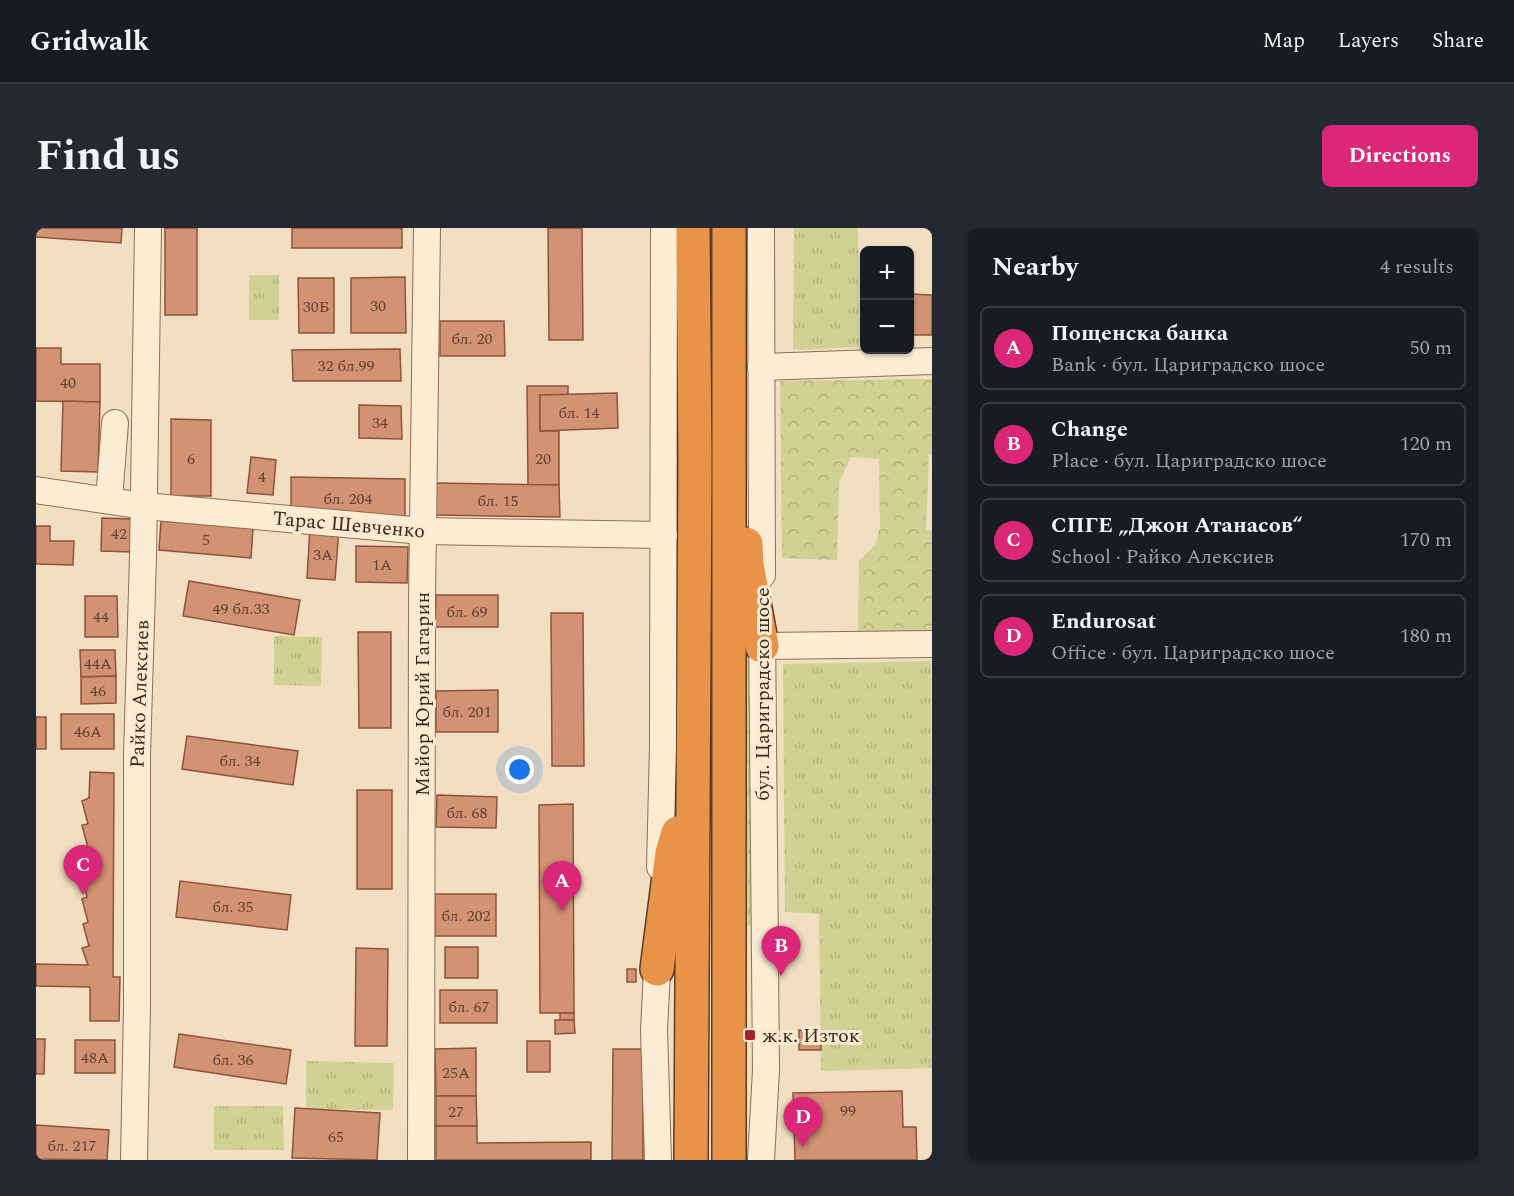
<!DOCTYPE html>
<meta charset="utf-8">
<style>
body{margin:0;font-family:Spectral,serif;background:#242831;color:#f1f3f6}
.controls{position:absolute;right:18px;top:18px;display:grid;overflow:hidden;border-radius:9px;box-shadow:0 2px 4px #0004}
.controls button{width:54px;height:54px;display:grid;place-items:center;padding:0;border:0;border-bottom:2px solid #363941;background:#171b24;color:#f1f3f6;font:30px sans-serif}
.you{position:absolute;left:484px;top:542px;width:21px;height:21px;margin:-15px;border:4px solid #fff;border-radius:50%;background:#1a73e8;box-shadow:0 0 0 9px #1a73e833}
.badge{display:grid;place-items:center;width:39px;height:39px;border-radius:50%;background:#db2777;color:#fff;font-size:20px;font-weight:700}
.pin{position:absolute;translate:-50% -50px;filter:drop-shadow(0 2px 3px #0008)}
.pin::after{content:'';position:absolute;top:32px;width:21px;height:18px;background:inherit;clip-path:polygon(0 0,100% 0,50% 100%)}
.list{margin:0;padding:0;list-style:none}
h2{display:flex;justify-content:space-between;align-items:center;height:78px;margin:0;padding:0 24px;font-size:26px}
h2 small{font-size:20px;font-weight:400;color:#9ea1a6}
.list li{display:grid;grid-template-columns:39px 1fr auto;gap:18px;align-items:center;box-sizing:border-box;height:84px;margin:0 12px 12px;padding:0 12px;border:2px solid #363941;border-radius:9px}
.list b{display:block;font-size:22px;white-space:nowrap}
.list p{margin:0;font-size:20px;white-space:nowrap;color:#9ea1a6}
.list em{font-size:20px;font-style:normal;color:#9ea1a6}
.map{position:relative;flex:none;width:896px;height:932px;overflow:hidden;border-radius:9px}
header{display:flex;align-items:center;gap:36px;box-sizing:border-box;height:84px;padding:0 30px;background:#171b24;border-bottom:2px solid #363941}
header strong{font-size:28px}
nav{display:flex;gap:33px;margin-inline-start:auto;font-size:21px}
.intro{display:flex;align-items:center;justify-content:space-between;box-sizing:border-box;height:144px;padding:0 36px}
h1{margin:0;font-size:42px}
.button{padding:15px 27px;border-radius:9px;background:#db2777;color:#fff;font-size:21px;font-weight:700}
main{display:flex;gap:36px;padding:0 36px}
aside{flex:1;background:#171b24;border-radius:9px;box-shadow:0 2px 4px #0004}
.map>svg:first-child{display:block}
.grass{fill:url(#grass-tufts)}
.forest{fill:url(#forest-crowns)}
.building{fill:#d39273;stroke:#8e533a;stroke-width:1.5}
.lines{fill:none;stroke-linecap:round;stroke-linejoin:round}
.minor-casing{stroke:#8d6e56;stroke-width:28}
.highway-casing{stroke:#5a3c2b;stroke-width:36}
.minor{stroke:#fcecd4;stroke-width:26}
.highway{stroke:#e99349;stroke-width:33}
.poi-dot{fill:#a1212e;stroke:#f8e9d1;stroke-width:2}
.labels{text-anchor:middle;stroke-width:6;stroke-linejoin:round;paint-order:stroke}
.number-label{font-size:16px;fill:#614232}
.street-label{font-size:20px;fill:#3b281c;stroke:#f8e9d1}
.poi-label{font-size:20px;fill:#3b281c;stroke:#f8e9d1;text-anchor:start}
</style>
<header>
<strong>Gridwalk</strong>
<nav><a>Map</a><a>Layers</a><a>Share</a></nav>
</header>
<div class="intro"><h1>Find us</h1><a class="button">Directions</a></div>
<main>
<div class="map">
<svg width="896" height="932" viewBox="0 0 896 932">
<defs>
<pattern id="grass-tufts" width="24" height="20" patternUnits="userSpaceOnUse" patternTransform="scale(1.5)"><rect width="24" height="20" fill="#d0d193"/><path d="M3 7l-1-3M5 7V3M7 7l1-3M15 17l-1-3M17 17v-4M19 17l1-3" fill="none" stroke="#b4b37e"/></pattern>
<pattern id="forest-crowns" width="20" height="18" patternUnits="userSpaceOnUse" patternTransform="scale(1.5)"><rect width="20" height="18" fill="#d0d193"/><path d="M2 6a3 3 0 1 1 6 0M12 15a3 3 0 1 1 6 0" fill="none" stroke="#b4b37e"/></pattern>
</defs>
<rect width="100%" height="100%" fill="#f2dec0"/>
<g class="grass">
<path d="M635,0H643L644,356L637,499Z"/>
<path d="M758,0H822L823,119L757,122Z"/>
<rect x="213" y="47" width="30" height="45"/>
<path d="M708,388L714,393L718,696L708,698Z"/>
<path d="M238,408L286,409L285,458L238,457Z"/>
<path d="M895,433L896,840L785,843L783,686L749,684L747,436Z"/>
<path d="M270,833L358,835L357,882L270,881Z"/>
<path d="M178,878H247L248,922H178Z"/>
</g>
<path class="forest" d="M896,151V227H893L890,302L896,303V406L822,405L823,332L840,317L844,297L843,231L815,229L803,254L801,332L746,330L744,153Z"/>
<g class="building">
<path d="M0,0H86L85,15L0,9Z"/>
<rect x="129" y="0" width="32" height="87"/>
<rect x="256" y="0" width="110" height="20"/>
<path d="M512,0H546L547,112H513Z"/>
<path d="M369,49L370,105H315V50Z"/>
<path d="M262,50H298V105H263Z"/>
<path d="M874,66L896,67V107H874Z"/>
<path d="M404,93H468L469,128H404Z"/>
<path d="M0,120H25V136H64V174L0,173Z"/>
<path d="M364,121L365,153H257L256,122Z"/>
<path d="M491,158H532V167H504V203H523V257H492Z"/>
<path d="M581,165L582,200L504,203V167Z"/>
<path d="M27,173L64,174L62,244L25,243Z"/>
<path d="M323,177L365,178L366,211L323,210Z"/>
<path d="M135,191L175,192V268H135Z"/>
<path d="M215,229L240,232L237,267L211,265Z"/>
<path d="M255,249L369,251V290L255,288Z"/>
<path d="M400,255L523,257L524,289L400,287Z"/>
<path d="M66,290L98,291L96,324L65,323Z"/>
<path d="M125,293L217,300L215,330L123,322Z"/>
<path d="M0,298H14V313H38L37,337L0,336Z"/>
<path d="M274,299L303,301L299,352L271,350Z"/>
<path d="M320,318L372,319L371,355L320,354Z"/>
<path d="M153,353L264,372L258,407L147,388Z"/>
<path d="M400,367H462V399H399Z"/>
<path d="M49,368H81L82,409H49Z"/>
<path d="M515,385H547L548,538H516Z"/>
<path d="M322,404H355V500H323Z"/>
<path d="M44,422H79L80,448L45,449Z"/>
<path d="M80,448V475L45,476V449Z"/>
<path d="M462,462V504H400V463Z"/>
<rect x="25" y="486" width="53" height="35"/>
<rect x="0" y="489" width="10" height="32"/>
<path d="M151,508L262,523L257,557L146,541Z"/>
<path d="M54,544L78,545L77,749H84L83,793H54V759L0,758V736L52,737L46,720L53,718L47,696L52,694L46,671L51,669L46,647L53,644L46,622L52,620L46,597L52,596L46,573L53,570Z"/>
<rect x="321" y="562" width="35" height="99"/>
<path d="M401,567L461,569L460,600L400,599Z"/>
<path d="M537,576L538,785H504L503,577Z"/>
<path d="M144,653L255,667L251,702L140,689Z"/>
<rect x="399" y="666" width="61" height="42"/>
<rect x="409" y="719" width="33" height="31"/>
<path d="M320,720L352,721L351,818H319Z"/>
<rect x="591" y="741" width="9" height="13"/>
<rect x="404" y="762" width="57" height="33"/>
<rect x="524" y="785" width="14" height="7"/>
<path d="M519,792H538L539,805L519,806Z"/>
<path d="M763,802L785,803V822H763Z"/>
<path d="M143,806L255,822L250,856L138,839Z"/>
<path d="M0,811H9L8,846H0Z"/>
<rect x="39" y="812" width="40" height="33"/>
<rect x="491" y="813" width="23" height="31"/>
<path d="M440,820V868H400L399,821Z"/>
<path d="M577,821H607V932H576Z"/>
<path d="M866,863L867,899H880L881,932H759L757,865Z"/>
<path d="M400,868H440L441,898H400Z"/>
<path d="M259,880L344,885L341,932L256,930Z"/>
<path d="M0,897L73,902L71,932L0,931Z"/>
<path d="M400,898H441V915L555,914V932H400Z"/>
</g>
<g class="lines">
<defs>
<g id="minor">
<path d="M725,0L726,347"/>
<path d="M725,139L896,133"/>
<path d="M0,262L108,278L387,303L628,307"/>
<path d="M73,272L79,195"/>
<path d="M726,418L896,416"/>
<path d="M624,639L627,518L628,0"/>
<path d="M622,723L618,802L622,932"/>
<path d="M98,932L101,778V526L107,329L112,0"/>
<path d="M385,932L386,372L391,0"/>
<path d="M725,932L730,842L726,399"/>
</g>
<g id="highway">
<path d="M710,316L711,337L726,418"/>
<path d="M621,741L636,625L642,605"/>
<path d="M655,932L659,233L657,0"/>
<path d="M693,932V0"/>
</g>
</defs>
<use href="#minor" class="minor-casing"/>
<use href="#highway" class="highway-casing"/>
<use href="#minor" class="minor"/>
<use href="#highway" class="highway"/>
</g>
<rect class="poi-dot" x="708" y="801" width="12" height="12" rx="3"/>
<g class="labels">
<g class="number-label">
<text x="342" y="83">30</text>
<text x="280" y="84">30Б</text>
<text x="436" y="116">бл. 20</text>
<text x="310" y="143">32 бл.99</text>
<text x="32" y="160">40</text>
<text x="543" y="190">бл. 14</text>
<text x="344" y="200">34</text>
<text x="155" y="236">6</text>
<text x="507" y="236">20</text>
<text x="226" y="254">4</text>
<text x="312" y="276">бл. 204</text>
<text x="462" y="278">бл. 15</text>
<text x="83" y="311">42</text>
<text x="170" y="317">5</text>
<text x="287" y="332">3А</text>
<text x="346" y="342">1А</text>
<text x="205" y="386">49 бл.33</text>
<text x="431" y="389">бл. 69</text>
<text x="65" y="394">44</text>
<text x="62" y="441">44А</text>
<text x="62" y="468">46</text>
<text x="431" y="489">бл. 201</text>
<text x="52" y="509">46А</text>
<text x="204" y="538">бл. 34</text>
<text x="431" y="590">бл. 68</text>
<text x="197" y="684">бл. 35</text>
<text x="430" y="693">бл. 202</text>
<text x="433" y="784">бл. 67</text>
<text x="59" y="835">48А</text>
<text x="197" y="837">бл. 36</text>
<text x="420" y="850">25А</text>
<text x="812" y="888">99</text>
<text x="420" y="889">27</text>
<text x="300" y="914">65</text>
<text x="36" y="923">бл. 217</text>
</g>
<g class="street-label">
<text transform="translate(313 296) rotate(5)" y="7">Тарас Шевченко</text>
<text transform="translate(103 466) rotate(-88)" y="7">Райко Алексиев</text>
<text transform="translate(386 466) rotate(-90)" y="7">Майор Юрий Гагарин</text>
<text transform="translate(726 466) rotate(-90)" y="7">бул. Цариградско шосе</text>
</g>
<g class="poi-label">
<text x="726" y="814">ж.к. Изток</text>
</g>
</g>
</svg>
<div class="controls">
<button>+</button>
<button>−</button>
</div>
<div class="you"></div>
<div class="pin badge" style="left:526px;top:683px">A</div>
<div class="pin badge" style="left:745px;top:748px">B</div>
<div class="pin badge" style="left:47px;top:667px">C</div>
<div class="pin badge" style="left:767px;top:919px">D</div>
</div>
<aside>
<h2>Nearby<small>4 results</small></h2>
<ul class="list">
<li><span class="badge">A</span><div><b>Пощенска банка</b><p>Bank · бул. Цариградско шосе</p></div><em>50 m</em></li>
<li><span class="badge">B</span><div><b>Change</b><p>Place · бул. Цариградско шосе</p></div><em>120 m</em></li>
<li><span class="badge">C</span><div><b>СПГЕ „Джон Атанасов“</b><p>School · Райко Алексиев</p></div><em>170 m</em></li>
<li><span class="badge">D</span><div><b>Endurosat</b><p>Office · бул. Цариградско шосе</p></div><em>180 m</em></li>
</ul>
</aside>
</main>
